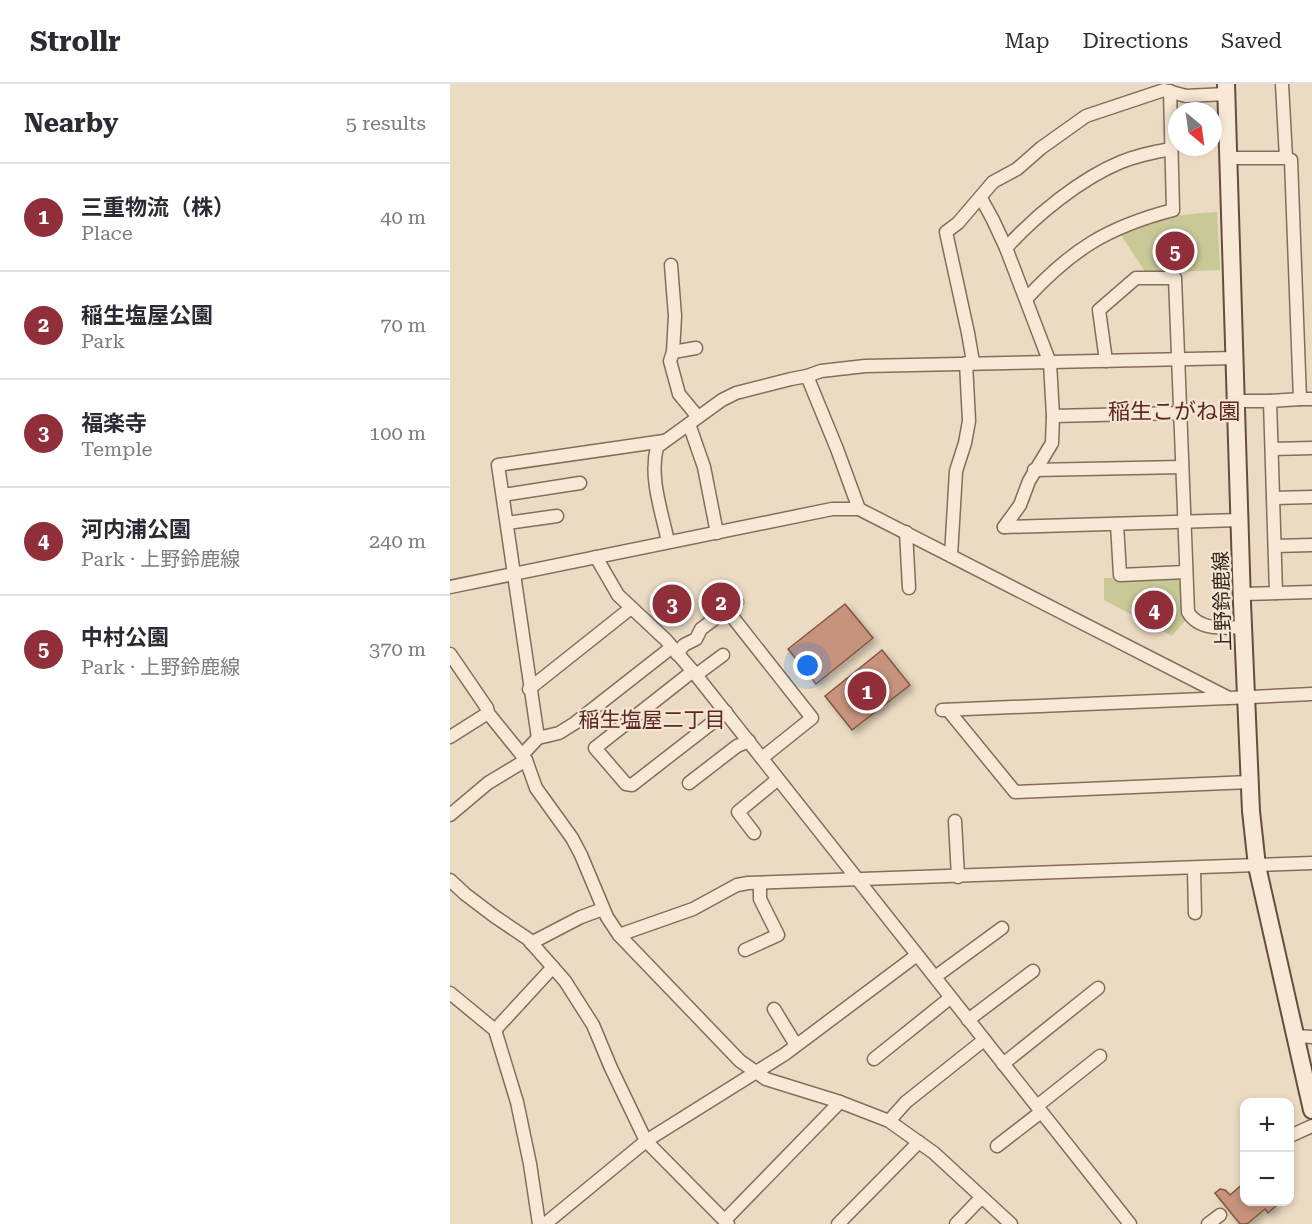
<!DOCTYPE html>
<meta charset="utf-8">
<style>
body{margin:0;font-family:"Roboto Serif","Noto Sans JP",serif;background:#f2f2f3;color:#2b2b33}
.controls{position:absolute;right:18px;bottom:18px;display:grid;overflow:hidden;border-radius:12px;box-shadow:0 3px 9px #0003}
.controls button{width:54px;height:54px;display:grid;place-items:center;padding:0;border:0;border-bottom:2px solid #e1e1e2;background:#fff;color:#2b2b33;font:30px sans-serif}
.compass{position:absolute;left:718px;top:18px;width:54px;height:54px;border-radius:50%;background:#fff;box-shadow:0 3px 9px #0003;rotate:151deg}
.you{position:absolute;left:358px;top:582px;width:21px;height:21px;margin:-15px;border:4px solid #fff;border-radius:50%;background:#1a73e8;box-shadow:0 0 0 9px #1a73e833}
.badge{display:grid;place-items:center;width:39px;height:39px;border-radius:50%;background:#902e39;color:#fff;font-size:20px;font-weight:700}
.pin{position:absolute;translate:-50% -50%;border:3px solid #fff;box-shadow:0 2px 6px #0006}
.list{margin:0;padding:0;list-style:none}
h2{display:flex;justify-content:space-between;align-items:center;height:78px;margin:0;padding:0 24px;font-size:26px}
h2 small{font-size:20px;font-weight:400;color:#7c7c81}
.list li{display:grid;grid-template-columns:39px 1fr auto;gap:18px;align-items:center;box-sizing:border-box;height:108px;padding:0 24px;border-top:2px solid #e1e1e2}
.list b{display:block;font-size:22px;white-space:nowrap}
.list p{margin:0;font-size:20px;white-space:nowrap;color:#7c7c81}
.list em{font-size:20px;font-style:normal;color:#7c7c81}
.map{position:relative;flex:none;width:862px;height:1140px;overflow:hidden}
header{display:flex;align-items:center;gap:36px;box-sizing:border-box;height:84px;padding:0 30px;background:#fff;border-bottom:2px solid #e1e1e2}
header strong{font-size:28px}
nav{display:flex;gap:33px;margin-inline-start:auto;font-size:21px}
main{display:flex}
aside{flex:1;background:#fff}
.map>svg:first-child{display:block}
.green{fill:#c8c997}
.building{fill:#c7937b;stroke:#825542;stroke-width:1.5;filter:url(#shadow)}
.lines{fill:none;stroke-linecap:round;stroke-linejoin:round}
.street-casing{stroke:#846d5b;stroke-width:15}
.secondary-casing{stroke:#664e3e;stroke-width:20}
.street{stroke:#f7e9d5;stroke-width:12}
.secondary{stroke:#f7e9d5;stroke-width:16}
.labels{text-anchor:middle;stroke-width:4.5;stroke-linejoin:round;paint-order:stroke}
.street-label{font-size:20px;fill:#35271e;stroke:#f3e6d2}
.neighbourhood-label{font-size:21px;fill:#5f2720;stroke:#f3e6d2}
.quarter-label{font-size:22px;fill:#5f2720;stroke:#f3e6d2}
</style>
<header>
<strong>Strollr</strong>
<nav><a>Map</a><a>Directions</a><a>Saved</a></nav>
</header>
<main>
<aside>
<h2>Nearby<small>5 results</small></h2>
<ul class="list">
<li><span class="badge">1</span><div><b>三重物流（株）</b><p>Place</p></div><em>40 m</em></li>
<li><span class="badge">2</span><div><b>稲生塩屋公園</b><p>Park</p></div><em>70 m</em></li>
<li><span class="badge">3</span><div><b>福楽寺</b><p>Temple</p></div><em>100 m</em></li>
<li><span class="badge">4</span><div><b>河内浦公園</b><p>Park · 上野鈴鹿線</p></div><em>240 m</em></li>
<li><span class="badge">5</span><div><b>中村公園</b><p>Park · 上野鈴鹿線</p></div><em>370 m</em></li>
</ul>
</aside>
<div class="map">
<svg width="862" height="1140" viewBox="0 0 862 1140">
<defs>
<filter id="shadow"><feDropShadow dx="4" dy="4" stdDeviation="3" flood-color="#0004"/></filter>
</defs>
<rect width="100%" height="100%" fill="#ebdbc3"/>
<g class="green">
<path d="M767,128L770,186L696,189L669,148C705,134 729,130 767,128Z"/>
<path d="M728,492L733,495L735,537L722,552L654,516V494Z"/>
<path d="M280,506L286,512L254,537L252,535L257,523Z"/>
</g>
<g class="building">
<path d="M395,520L423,554L366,600L338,565Z"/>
<path d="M432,566L460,601L402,646L375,612Z"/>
<path d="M794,1099V1118H823L826,1122L818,1129L815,1125L797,1140H790L765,1109L770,1105L775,1106L780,1111Z"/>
</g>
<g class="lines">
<defs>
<g id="street">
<path d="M832,0L836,74"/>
<path d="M779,74H836L841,76L850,315H862"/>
<path d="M531,114L543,136L556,164L600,279L603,332L602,359L579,397L570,421L554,443"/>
<path d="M556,164C586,131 630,95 671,78C688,71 704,68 721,65"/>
<path d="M221,181L225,232L223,268L220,277L229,310L248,333"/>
<path d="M576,215C622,165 658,143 723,126L720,7"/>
<path d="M223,268L246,264"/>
<path d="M656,277L649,226L686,194H725L738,528C749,547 775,544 793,543"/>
<path d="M523,278L518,249L496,148L508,139L543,98L567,85L591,64L636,32L714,6L736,12L776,10"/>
<path d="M357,292L387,365L409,425"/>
<path d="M786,317H820L826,509"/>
<path d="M820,317L850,315"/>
<path d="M603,332L730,329"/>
<path d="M239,340L254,383L267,449"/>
<path d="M822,365L862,364"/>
<path d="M584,386L732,383"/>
<path d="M53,411L130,399"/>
<path d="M824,414L862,413"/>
<path d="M57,439L107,432"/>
<path d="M667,440L670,491L736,488"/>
<path d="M554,443L790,436"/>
<path d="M456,448L459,504"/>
<path d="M218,458C212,428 199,394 207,363L272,316L286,309L341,295L357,292L371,287L415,282L785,274"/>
<path d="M825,462L862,461"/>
<path d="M501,472L506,387L515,359L519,337L516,279"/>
<path d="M146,473L168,511L216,556L246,591L680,1140"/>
<path d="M0,503L382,425H409L779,614L862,610"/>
<path d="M793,510L862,508"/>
<path d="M277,526L362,634L312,674"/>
<path d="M0,570L37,624L38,629L76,676L86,704L122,754L131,771L157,833L169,851L290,977L316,995L390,1018L439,1037L484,1069L561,1140"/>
<path d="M227,570L234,561L246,555L251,545L287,518"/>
<path d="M243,587L145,664L176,700L182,701L276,628"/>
<path d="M246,591L273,571"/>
<path d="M79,605L181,524"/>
<path d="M492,626L777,614"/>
<path d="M498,626L565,708L800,698"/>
<path d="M0,653L38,629"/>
<path d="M88,654L48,381L214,357"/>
<path d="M72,671L88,654L109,649L125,639L222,563"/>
<path d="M239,699L287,662L299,657"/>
<path d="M0,731L38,699L76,676"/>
<path d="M505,737L508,793"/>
<path d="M304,749L288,728L328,695"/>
<path d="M744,785L745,829"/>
<path d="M0,796L15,810L44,832L78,855L115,897L143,941L161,984L196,1057L278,1140"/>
<path d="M169,851L243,825L287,801L298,799L862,779"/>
<path d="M81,859L131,833L153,825"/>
<path d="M295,866L328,851L310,815V799"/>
<path d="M485,893L552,844"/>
<path d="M0,909L45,946L67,1018L80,1080L89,1140"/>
<path d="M324,925L346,961"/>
<path d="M518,936L583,887"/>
<path d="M45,946L103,883"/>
<path d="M845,952L862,953"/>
<path d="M424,975L500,914"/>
<path d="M553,980L648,904"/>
<path d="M587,1022L650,972"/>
<path d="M439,1037L456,1018L534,956"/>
<path d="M840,1052L862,1042"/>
<path d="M547,1062L591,1028"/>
<path d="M275,1136L390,1018"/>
<path d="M95,1140L196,1057L335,970L467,871"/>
<path d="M388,1140L469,1058"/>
<path d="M506,1140L531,1114"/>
<path d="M758,1140L770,1131"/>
</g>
<path id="secondary" d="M776,0L792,519L801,727L807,782L862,1026"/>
</defs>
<use href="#street" class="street-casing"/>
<use href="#secondary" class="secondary-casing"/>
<use href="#street" class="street"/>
<use href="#secondary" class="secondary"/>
</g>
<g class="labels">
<g class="street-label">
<text transform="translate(772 517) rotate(-92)" y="7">上野鈴鹿線</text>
</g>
<g class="neighbourhood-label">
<text x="202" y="643">稲生塩屋二丁目</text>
</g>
<g class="quarter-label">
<text x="724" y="335">稲生こがね園</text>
</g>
</g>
</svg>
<div class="controls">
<button>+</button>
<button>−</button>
</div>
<svg class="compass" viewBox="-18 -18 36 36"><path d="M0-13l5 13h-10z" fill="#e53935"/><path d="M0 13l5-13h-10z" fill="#7c7c81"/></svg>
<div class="you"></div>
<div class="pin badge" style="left:417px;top:607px">1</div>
<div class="pin badge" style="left:271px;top:518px">2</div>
<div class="pin badge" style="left:222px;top:520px">3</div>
<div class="pin badge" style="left:704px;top:526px">4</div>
<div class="pin badge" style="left:725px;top:167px">5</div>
</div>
</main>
